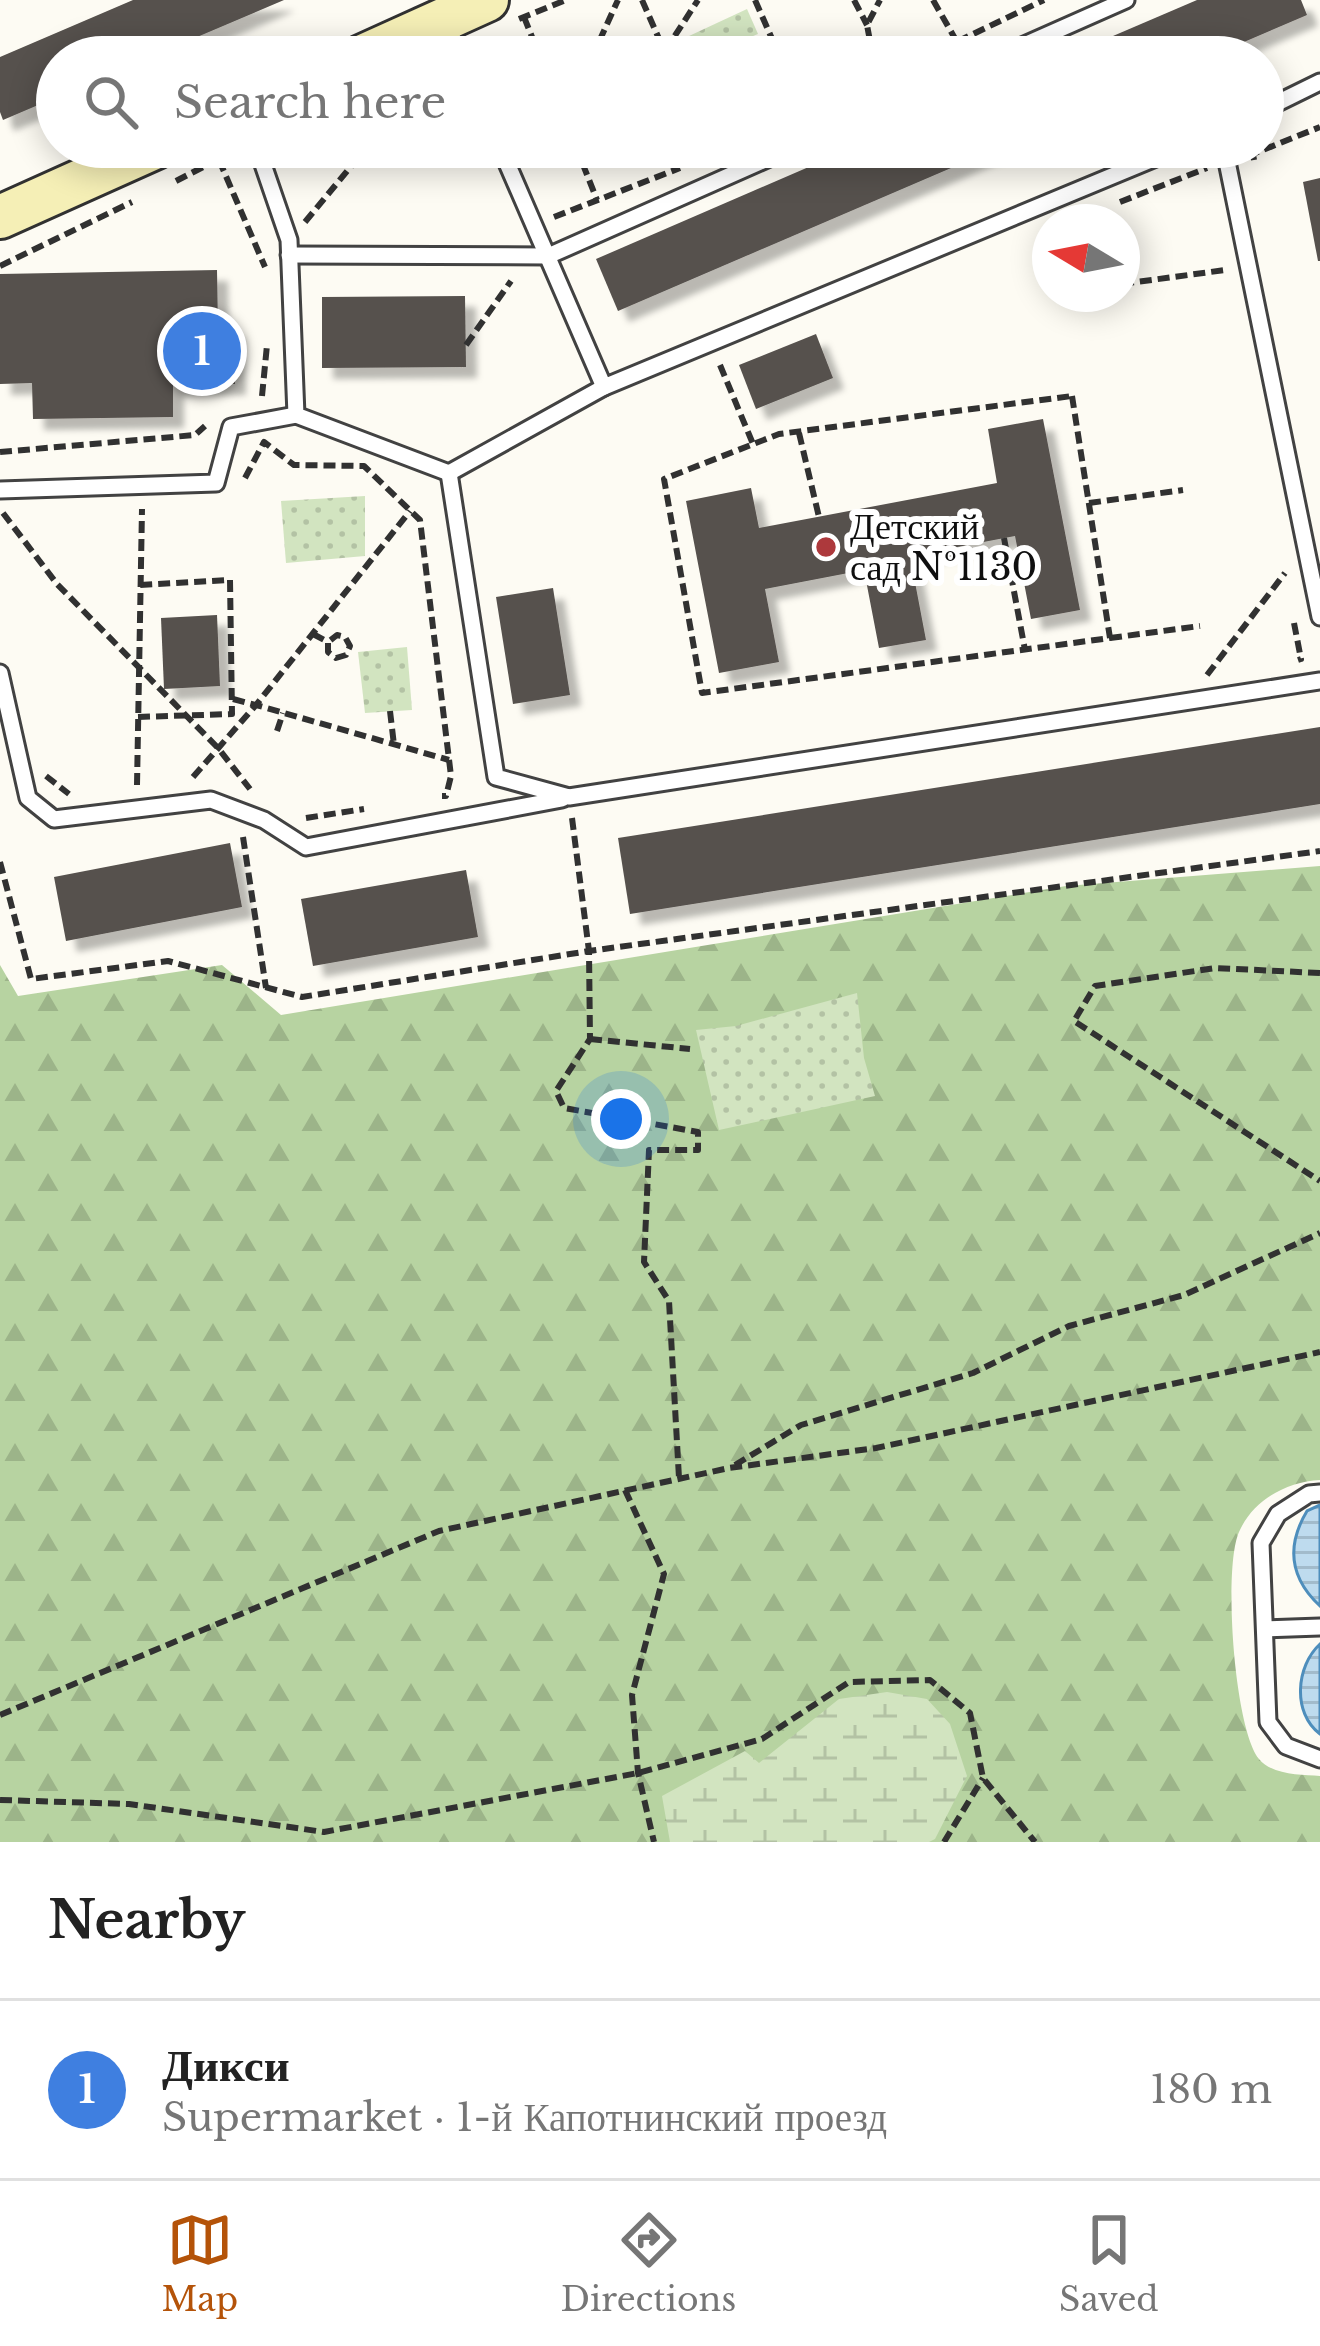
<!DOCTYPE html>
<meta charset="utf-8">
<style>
body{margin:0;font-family:"Libre Baskerville",serif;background:#f6f6f6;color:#222}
.compass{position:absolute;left:1032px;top:204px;width:108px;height:108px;border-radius:50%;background:#fff;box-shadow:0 6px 30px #0003;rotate:280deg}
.you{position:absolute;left:621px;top:1119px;width:42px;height:42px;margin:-30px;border:9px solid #fff;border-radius:50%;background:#1a73e8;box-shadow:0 0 0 18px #1a73e833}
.badge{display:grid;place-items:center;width:78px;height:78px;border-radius:50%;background:#b45309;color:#fff;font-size:39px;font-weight:700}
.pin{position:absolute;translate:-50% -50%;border:6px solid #fff;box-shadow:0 3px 12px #0006}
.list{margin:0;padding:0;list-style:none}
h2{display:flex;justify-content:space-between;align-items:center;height:156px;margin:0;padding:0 48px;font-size:51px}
h2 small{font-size:39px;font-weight:400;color:#767676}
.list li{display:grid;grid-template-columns:78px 1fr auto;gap:36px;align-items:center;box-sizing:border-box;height:180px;padding:0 48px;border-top:3px solid #e0e0e0}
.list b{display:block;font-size:45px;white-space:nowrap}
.list p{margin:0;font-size:39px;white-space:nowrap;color:#767676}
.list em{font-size:39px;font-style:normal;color:#767676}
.icon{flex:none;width:66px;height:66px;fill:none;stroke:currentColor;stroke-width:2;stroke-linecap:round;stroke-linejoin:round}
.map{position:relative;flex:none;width:1320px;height:1842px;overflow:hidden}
.search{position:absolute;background:#fff;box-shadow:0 6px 30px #0003;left:36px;right:36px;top:36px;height:132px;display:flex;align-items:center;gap:30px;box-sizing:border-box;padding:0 42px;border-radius:66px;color:#767676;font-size:45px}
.sheet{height:336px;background:#fff}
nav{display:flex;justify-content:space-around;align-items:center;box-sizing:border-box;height:168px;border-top:3px solid #e0e0e0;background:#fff;font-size:33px;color:#767676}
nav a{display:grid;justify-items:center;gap:6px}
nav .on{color:#b45309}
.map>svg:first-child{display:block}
.forest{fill:url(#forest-firs)}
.wetland{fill:url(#wetland-marsh)}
.park{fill:url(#park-dots)}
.water{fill:url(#water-rules);stroke:#4e8ebc;stroke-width:3}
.building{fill:#56514d;filter:url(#shadow)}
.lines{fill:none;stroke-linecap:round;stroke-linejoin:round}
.lane-casing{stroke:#424242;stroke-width:21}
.secondary-casing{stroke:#313131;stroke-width:48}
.path{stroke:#313131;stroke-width:6;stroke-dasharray:12 6;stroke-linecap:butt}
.lane{stroke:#fff;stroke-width:15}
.secondary{stroke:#f5efb6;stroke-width:42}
.poi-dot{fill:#ad393c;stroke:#fff;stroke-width:4.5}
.labels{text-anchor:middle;stroke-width:12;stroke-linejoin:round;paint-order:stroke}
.poi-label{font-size:36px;fill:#0f0f0f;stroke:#fff;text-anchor:start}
</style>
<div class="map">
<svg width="1320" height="1842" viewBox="0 0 1320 1842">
<defs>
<pattern id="forest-firs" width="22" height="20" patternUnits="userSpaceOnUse" patternTransform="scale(3)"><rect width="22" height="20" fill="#b7d3a1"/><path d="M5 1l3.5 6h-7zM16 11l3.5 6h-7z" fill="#9cb489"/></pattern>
<pattern id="wetland-marsh" width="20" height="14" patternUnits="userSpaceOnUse" patternTransform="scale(3)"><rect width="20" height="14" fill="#d2e4c0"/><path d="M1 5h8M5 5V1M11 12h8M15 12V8" fill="none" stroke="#b3c2a4"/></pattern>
<pattern id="park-dots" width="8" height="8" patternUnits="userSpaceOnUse" patternTransform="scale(3)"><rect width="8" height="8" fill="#d2e4c0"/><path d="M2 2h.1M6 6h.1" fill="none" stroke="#b3c2a4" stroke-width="1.8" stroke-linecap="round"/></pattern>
<pattern id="water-rules" width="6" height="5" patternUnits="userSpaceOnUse" patternTransform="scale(3)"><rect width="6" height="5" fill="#bedbee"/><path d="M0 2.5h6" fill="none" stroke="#a2bbcb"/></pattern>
<filter id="shadow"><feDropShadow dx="11" dy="11" stdDeviation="3" flood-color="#0004"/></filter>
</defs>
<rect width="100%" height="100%" fill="#fdfbf3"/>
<path class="forest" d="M1320,866V1480C1286,1482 1253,1500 1239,1532C1223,1568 1234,1727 1259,1759C1272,1775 1301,1775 1320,1776V1842H0V965L18,996L222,965L281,1015L1066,886Z"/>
<path class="wetland" d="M887,1692L927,1699L950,1724L967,1776L935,1839L929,1842H670L662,1796L745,1751L759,1763L839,1699Z"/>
<g class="park">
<path d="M747,9L758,34L702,57H680L674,43Z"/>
<path d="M365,496V556L286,563L281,501Z"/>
<path d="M407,647L412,710L365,713L358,652Z"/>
<path d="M857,993L864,1058L875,1096L719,1130L696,1030L736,1026Z"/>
</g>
<g class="water">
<path d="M1320,1505V1606C1290,1578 1286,1546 1307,1511Z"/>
<path d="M1320,1644V1734C1292,1713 1296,1666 1320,1644Z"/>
</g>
<g class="building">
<path d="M133,0H284L150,57H57V97L3,120L0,112V57Z"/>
<path d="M1197,0H1301L1307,15L1209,57H1064Z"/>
<path d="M855,147H1000L618,311L596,259Z"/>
<path d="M1320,178V261H1318L1303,182Z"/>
<path d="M217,270L218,328L234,327L235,384L173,385V417L33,419L32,383L0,384V274Z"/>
<path d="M465,296L466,367L322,368V297Z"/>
<path d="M816,334L833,378L756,409L739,365Z"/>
<path d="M1043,419L1080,610L1031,619L1015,536L910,556L926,640L879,648L864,570L765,589L779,662L719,673L686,501L751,488L759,528L997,483L988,429Z"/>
<path d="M553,588L570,695L513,704L496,597Z"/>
<path d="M217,615L220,686L164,689L161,618Z"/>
<path d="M1320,727V804L630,914L618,838Z"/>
<path d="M230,843L242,907L66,941L54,877Z"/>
<path d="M466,870L478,937L313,966L301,899Z"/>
</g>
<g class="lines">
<defs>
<g id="lane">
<path d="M446,23L461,57"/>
<path d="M997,57L1126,0"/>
<path d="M1263,110L1320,82"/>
<path d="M257,147L289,240L296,415L449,473L604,387"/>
<path d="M500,147L604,387L1182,147"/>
<path d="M1224,147L1320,617"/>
<path d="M289,255L548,256L794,147"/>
<path d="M449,473L496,777L569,797L1320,681"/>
<path d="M0,490L216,483L231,427L296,415"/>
<path d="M0,673L28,798L54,819L211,800L264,820L306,847L562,799"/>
<path d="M1320,1493L1309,1494L1278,1514L1261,1543L1268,1722L1286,1746L1320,1759"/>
<path d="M1266,1629L1320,1627"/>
</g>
<g id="secondary">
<path d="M361,57L487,0"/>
<path d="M0,217L156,147"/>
</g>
</defs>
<use href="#lane" class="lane-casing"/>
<use href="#secondary" class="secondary-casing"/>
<g class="path">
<path d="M642,0L667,57"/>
<path d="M755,0L780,57"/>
<path d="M854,0L867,25"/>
<path d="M933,0L957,42"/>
<path d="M524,17L540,57"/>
<path d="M519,19L566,0"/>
<path d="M665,51L698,0"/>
<path d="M592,57L618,0"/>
<path d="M726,57L773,40"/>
<path d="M873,57L867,25L880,0"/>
<path d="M925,57L1044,0"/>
<path d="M576,147L597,200"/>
<path d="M700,147L704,159"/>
<path d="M219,160L265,267"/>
<path d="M1254,160L1253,154L1320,127"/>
<path d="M176,181L234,151"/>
<path d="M1120,202L1207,168"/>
<path d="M554,217L680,168"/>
<path d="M305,222L367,147"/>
<path d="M0,266L132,202"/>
<path d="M1122,284L1225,270"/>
<path d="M466,345L511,281"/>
<path d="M720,365L753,444"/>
<path d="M262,396L267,345"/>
<path d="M1072,396L1110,638L702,693L664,479L779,434Z"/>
<path d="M799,433L819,517"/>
<path d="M0,452L195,435L205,426"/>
<path d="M245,478L264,442L294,465L364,466L420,520L451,776L446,796H442"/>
<path d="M1089,503L1183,490"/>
<path d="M3,513L57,584L218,748L250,789"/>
<path d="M1004,538L1025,650"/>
<path d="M1294,623L1301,659L1298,660"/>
<path d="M313,634L328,642V652L336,658L346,655L350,646L345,637L337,635L328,642"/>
<path d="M1110,638L1200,626"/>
<path d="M1207,675L1285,573"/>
<path d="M233,699L256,705L410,511"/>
<path d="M390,711L394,745"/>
<path d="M138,717L232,714L230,580L140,585"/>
<path d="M277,731L283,713"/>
<path d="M46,776L69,794"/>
<path d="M193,777L256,705L449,760"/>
<path d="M137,785L142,509"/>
<path d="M306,818L364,809"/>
<path d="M572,818L589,951L590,1039L556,1091L564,1108L698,1132V1150H649L644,1262L669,1301L679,1478"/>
<path d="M243,837L266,988"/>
<path d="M0,862L31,979L168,961L302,997L589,951L1320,851"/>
<path d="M1320,973L1215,968L1095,986L1074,1021L1320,1181"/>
<path d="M590,1039L690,1049"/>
<path d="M735,1465L801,1425L973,1373L1069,1326L1184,1295L1320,1233"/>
<path d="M625,1490L664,1574L632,1695L638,1773L654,1842"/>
<path d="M0,1715L439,1531L729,1468L876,1448L1320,1352"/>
<path d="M0,1800L129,1804L324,1832L638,1773L762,1739L849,1682L930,1680L970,1713L983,1778L1035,1842"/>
<path d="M944,1842L983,1778"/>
</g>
<use href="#lane" class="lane"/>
<use href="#secondary" class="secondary"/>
</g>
<circle class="poi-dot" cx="826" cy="547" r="12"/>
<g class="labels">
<g class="poi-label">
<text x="850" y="539">Детский<tspan x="850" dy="41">сад №1130</tspan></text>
</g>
</g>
</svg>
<svg class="compass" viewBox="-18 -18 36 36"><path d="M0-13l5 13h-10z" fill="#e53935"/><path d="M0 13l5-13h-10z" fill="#767676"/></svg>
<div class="you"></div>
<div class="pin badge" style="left:202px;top:351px;background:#3f7fe0">1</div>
<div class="search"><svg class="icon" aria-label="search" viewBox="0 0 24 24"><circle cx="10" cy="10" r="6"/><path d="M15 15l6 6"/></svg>Search here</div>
</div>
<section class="sheet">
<h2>Nearby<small></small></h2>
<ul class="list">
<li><span class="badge" style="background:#3f7fe0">1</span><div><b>Дикси</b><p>Supermarket · 1-й Капотнинский проезд</p></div><em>180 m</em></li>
</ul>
</section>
<nav>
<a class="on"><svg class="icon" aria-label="map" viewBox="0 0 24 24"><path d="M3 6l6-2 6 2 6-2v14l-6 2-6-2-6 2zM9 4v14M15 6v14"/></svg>Map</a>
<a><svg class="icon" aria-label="directions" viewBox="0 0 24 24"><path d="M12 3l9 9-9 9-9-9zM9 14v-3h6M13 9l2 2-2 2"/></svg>Directions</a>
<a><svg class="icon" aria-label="saved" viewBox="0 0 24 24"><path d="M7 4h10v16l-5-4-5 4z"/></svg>Saved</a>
</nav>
